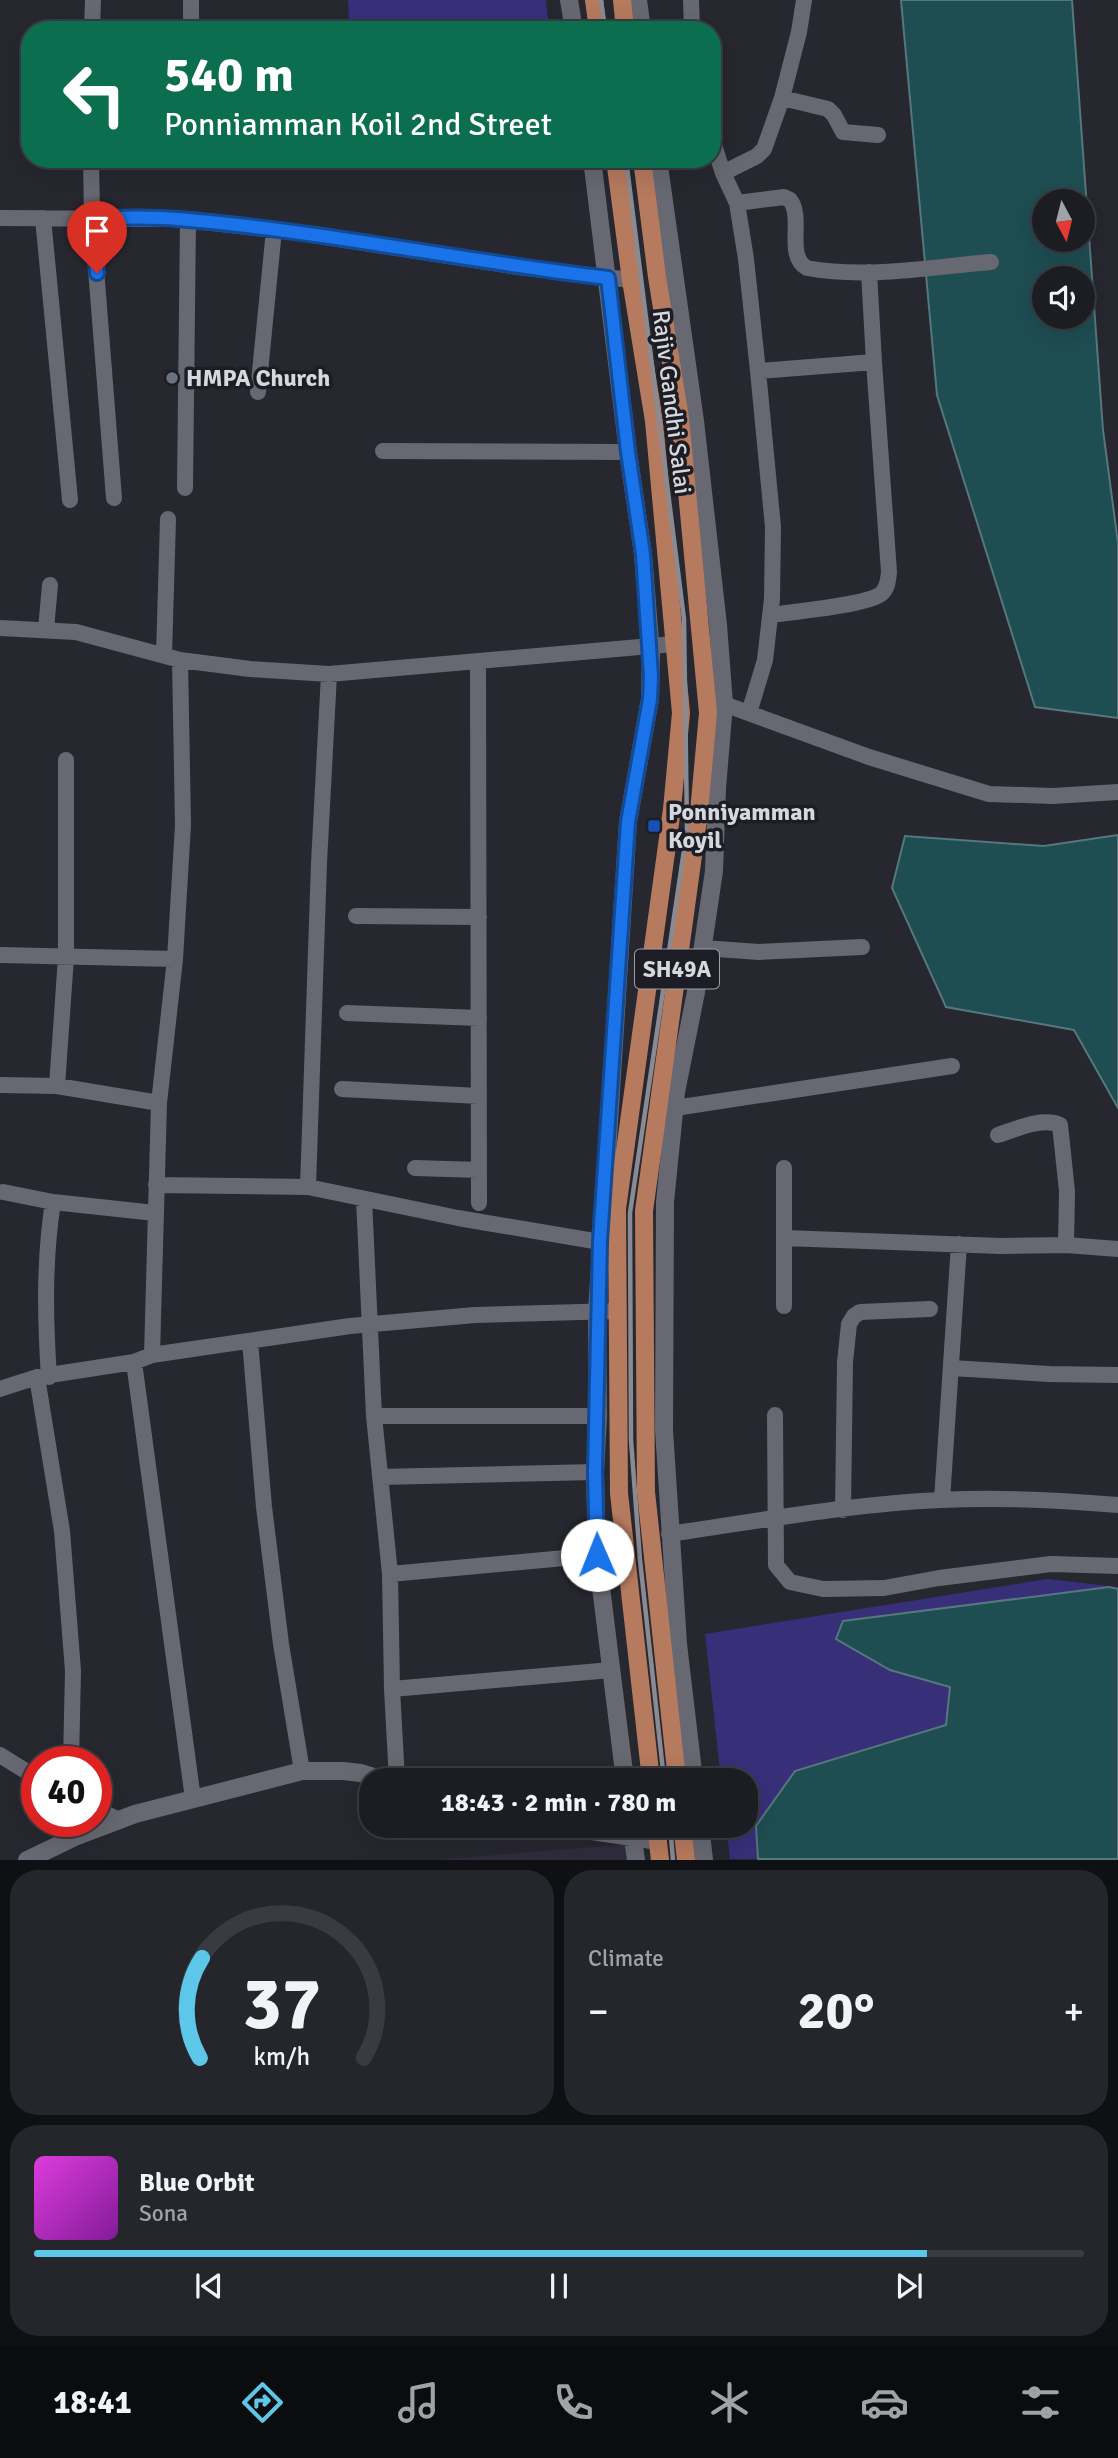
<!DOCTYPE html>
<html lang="en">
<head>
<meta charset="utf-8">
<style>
  :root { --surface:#1c1d23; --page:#25262b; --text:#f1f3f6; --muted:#a0a2a6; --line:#3a3b41; --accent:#5cc7e8 }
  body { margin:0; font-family:Signika,sans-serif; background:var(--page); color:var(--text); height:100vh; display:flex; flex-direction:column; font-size:26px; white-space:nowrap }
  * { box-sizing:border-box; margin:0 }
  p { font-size:23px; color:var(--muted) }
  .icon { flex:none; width:38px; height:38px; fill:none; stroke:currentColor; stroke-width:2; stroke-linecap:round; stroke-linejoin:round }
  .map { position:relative; height:1860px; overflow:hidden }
  .details { display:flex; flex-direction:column; gap:10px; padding:10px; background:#0f1013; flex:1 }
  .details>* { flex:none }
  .guide { position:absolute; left:21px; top:21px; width:700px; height:147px; border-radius:28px; box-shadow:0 7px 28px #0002,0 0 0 2px var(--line); background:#0b6e4f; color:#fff; overflow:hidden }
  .needle { width:46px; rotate:173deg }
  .controls { position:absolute; left:1032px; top:189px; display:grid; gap:14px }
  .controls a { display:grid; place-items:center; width:63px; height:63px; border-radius:50%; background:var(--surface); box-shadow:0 7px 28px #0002,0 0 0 2px var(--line); font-size:35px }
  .speed { position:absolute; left:21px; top:1746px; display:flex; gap:14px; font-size:35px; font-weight:700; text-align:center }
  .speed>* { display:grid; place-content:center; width:91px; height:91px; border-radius:50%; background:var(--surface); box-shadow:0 7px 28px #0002,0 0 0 2px var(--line); line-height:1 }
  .speed .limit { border:10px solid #d22; background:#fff; color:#111 }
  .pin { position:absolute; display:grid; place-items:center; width:60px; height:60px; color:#fff; margin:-72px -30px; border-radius:50% 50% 50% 0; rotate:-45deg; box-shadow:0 0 7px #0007 }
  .pin .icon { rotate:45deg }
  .me { position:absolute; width:77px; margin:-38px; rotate:359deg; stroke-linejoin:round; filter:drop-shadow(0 0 5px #0008) }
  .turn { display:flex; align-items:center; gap:24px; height:147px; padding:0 28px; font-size:32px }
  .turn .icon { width:91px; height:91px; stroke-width:2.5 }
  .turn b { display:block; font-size:49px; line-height:60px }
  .big { font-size:52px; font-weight:700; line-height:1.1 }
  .details .widget { flex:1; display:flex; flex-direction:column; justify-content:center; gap:10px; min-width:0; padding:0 24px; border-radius:28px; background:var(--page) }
  .details .dial { align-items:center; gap:0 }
  .dial svg { height:182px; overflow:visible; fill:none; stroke:var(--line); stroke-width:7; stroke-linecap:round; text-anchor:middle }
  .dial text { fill:var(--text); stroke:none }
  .song { display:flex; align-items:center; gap:21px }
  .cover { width:84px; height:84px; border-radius:10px; background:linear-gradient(135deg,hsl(300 70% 55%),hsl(290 70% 35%)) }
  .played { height:7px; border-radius:4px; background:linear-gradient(90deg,var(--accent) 85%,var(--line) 85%) }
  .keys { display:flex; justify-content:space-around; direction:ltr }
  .heat { display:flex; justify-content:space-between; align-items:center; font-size:38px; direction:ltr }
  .details .tiles { flex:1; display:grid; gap:10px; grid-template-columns:1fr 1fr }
  .widget:last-child { grid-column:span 2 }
  .trip { position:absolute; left:359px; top:1768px; width:399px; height:70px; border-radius:28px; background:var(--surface); box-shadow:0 7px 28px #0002,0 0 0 2px var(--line); font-weight:700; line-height:70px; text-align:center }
  .tab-bar { display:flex; height:112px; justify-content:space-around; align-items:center; background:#0b0c0e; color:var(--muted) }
  .tab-bar .icon { width:49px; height:49px }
  .tab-bar .current { color:var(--accent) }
  .tab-bar b { font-size:32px; color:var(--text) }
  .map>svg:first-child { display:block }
  .commercial { fill:#302c3c }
  .green { fill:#382f79 }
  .water { fill:#1e4d52; stroke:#56777c; stroke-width:2; fill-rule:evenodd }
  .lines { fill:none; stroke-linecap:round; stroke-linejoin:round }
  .minor { stroke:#686872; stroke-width:16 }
  .tertiary { stroke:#686872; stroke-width:18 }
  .primary { stroke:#b67a5e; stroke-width:18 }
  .rail { stroke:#8a8b92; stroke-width:4.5 }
  .route-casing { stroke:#114b97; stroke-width:18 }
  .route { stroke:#1a73e8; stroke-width:12 }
  .worship-dot { fill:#6b7280; stroke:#1d1d25; stroke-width:2.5 }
  .transit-dot { fill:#1a4fb4; stroke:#1d1d25; stroke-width:2.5 }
  .labels { text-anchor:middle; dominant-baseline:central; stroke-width:7; stroke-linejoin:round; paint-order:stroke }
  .shield { fill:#1d1d25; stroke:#9fa0a6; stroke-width:2 }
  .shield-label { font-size:23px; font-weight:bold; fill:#d7d8dd }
  .poi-label { font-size:24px; font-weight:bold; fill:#d7d8dd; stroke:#1d1d25; text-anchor:start }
  .street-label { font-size:24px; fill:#d7d8dd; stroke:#1d1d25 }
</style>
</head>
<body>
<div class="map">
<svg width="1118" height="1860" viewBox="0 0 1118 1860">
  <rect width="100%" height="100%" fill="#26272f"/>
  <path class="commercial" d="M 628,1844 L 630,1860 L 434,1860 Z"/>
  <path class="green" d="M 348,0 L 546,0 L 549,30 L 349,30 Z
    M 1047,1579 L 1118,1587 L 1118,1859 L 730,1859 L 726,1825 L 746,1825 L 746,1780 L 721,1780 L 705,1634 Z"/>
  <path class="water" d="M 901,0 L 1072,0 L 1103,430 L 1118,543 L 1118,718 L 1035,707 L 937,395 ZM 1045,201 L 1083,201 L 1083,240 L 1045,240 ZM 1045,278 L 1083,278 L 1083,317 L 1045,317 Z
    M 1118,835 L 1118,1108 L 1074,1030 L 946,1007 L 892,888 L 905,836 L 1044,846 Z
    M 1109,1587 L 1118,1589 L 1118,1859 L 758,1859 L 756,1826 L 795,1771 L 946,1725 L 950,1687 L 890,1670 L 836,1639 L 843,1621 Z"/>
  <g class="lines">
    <path class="minor" d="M 691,0 L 692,30
      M 92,30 L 93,0
      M 191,30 L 191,0
      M 782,98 L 828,109 L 834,115 L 843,132 L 878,135
      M 712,139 L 723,173 L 737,203 L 746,259 L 758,371 L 874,362 L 869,272
      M 91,159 L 92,218 L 114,498
      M 723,173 L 757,156 L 764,149 L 782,98 L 799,32 L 804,0
      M 737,203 L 784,197 L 790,200 C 804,218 785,256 807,268 C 867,279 931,267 991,262
      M 0,218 L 177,219 L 300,233 L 518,267 L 631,280
      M 43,218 L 70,500
      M 258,392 L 274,230
      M 383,451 L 628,452
      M 185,488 L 188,220
      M 770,615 C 791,612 870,605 882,593 C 888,587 888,580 889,572 L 874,362
      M 0,628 L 76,632 L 180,660 L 250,669 L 329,674 L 674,644
      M 46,629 L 50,585
      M 164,655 L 168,519
      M 478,661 L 479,1203
      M 713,700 L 869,757 L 989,794 L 1053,796 L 1118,792
      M 749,713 L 765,660 L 772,599 L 773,527 L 758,371
      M 356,916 L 479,917
      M 703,948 L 759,952 L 862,947
      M 0,955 L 175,959
      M 347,1013 L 479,1018
      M 0,1085 L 57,1086 L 159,1103
      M 57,1086 L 66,957 L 66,760
      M 342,1089 L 479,1096
      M 675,1108 L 952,1066
      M 998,1135 C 1016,1129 1042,1117 1060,1125 L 1067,1191 L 1066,1245
      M 415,1168 L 479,1170
      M 156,1185 L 308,1187 L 458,1218 L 600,1242
      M 308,1187 L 319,863 L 329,674
      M 3,1192 L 53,1202 L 155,1213
      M 364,1199 L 374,1416 L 390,1574 L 392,1689 L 397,1780
      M 785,1238 L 1000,1246 L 1066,1245 L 1118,1249
      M 784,1306 L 784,1168
      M 250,1341 L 264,1507 L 281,1644 L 302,1771
      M 152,1355 L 159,1103 L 175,959 L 183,825 L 180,660
      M 134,1362 L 193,1799
      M 951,1368 L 1049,1374 L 1118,1375
      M 37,1377 L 62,1531 L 73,1671 L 71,1762
      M 49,1377 C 45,1317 44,1260 53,1202
      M 0,1389 L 37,1377 L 134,1362 L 152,1355 L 350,1326 L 475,1315 L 618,1311
      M 775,1415 L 776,1565 L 790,1582 L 823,1589 L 884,1588 L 939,1578 L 1051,1564 L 1118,1566
      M 374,1416 L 598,1416
      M 380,1477 L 595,1472
      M 942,1500 L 959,1244
      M 843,1510 L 845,1362 L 849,1324 L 854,1316 L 860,1312 L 930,1309
      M 669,1534 C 759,1521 850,1504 941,1500 C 1000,1497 1059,1500 1118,1505
      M 390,1574 L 597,1555
      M 392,1689 L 611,1670
      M 0,1755 L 37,1778
      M 96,1809 L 119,1820"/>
    <path class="tertiary" d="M 569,0 L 574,30
      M 638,0 L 642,30
      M 592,159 L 628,452 L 643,554 L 651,654 L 650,699 L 628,822 L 597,1312 L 598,1416 L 595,1472 L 597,1555 L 625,1780
      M 658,159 L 695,421 L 718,625 L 724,704 L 717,788 L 714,871 L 696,992 L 676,1092 L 665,1202 L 664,1430 L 678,1644 L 694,1780
      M 553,1825 L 658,1841
      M 631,1825 L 636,1860
      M 700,1825 L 704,1860
      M 27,1860 L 77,1836 L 135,1814 L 302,1771 L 343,1771 L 361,1773 L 384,1780"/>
    <path class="primary" d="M 594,0 L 598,30
      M 622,0 L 625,30
      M 615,159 L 631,280 L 654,421 L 681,713 L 672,809 L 617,1209 L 619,1493 L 651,1780
      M 642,159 L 657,277 L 680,418 L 708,713 L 699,812 L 644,1211 L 646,1492 L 677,1780
      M 656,1825 L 660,1860
      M 682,1825 L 686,1860"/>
    <path class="rail" d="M 601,0 L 605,30
      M 626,159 L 684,619 L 687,830 L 630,1213 L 631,1440 L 640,1560 L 664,1780
      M 670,1825 L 673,1860"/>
  </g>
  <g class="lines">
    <defs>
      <path id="route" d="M 97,273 L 92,218 C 121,218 150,216 178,219 C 322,231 464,261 608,278 L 628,452 L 643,554 L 651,676 L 650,699 L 628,822 L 600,1241 L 595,1472 L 597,1555"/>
    </defs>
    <use href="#route" class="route-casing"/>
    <use href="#route" class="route"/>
  </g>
  <circle class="worship-dot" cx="172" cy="378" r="7"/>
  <rect class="transit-dot" x="647" y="819" width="14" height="14" rx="3.5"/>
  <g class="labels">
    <rect class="shield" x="635" y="949.5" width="84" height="39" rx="5"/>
    <g class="shield-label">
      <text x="677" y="969">SH49A</text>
    </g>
    <g class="poi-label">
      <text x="186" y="378">HMPA Church</text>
      <text x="668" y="812">Ponniyamman<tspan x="668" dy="28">Koyil</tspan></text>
    </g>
    <g class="street-label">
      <text transform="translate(672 402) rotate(83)">Rajiv Gandhi Salai</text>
    </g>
  </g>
</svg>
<div class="controls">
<a><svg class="needle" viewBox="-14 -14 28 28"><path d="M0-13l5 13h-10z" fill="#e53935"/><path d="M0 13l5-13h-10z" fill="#a0a2a6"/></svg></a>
<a><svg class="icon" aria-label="sound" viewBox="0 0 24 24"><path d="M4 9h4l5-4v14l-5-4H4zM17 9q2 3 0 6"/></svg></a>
</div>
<div class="speed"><div class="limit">40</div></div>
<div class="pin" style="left:97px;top:273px;background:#d93025"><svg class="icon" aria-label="arrive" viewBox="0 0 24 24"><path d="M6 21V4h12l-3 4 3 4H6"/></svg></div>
<svg class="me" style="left:597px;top:1555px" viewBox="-20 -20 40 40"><circle r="19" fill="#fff"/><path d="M0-13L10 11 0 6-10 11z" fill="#1a73e8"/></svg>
<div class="trip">18:43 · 2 min · 780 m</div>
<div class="guide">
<div class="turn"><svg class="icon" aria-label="left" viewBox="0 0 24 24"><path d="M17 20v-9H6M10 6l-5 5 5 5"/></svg><div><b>540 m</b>Ponniamman Koil 2nd Street</div></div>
</div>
</div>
<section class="details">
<div class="tiles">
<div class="widget dial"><svg viewBox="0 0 100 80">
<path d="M14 69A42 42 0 1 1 86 69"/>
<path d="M14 69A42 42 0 0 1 15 25" stroke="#5cc7e8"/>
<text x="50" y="56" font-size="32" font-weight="700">37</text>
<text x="50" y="72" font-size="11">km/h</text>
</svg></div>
<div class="widget"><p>Climate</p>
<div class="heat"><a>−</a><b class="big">20°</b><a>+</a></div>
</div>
<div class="widget">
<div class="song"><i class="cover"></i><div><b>Blue Orbit</b><p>Sona</p></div></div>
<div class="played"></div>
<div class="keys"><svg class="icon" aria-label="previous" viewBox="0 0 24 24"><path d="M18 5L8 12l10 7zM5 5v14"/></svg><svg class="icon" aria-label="pause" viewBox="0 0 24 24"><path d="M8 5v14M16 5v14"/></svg><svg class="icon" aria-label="next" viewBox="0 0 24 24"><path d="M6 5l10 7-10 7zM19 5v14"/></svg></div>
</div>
</div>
</section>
<nav class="tab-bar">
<b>18:41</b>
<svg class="icon current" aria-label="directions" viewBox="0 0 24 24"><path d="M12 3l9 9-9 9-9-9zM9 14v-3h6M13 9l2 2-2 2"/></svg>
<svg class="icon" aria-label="music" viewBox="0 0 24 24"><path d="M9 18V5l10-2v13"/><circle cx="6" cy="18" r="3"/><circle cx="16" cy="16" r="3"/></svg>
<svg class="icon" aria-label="phone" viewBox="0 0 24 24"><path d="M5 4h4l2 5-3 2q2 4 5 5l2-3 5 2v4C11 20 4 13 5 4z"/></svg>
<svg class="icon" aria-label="climate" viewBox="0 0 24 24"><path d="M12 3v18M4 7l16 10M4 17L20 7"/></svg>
<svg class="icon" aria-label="car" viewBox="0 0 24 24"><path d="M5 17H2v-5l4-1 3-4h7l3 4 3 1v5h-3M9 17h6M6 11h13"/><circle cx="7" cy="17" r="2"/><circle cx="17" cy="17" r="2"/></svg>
<svg class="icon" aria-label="filters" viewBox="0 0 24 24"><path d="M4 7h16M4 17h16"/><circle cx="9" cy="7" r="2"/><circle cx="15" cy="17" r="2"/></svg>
</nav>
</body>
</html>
